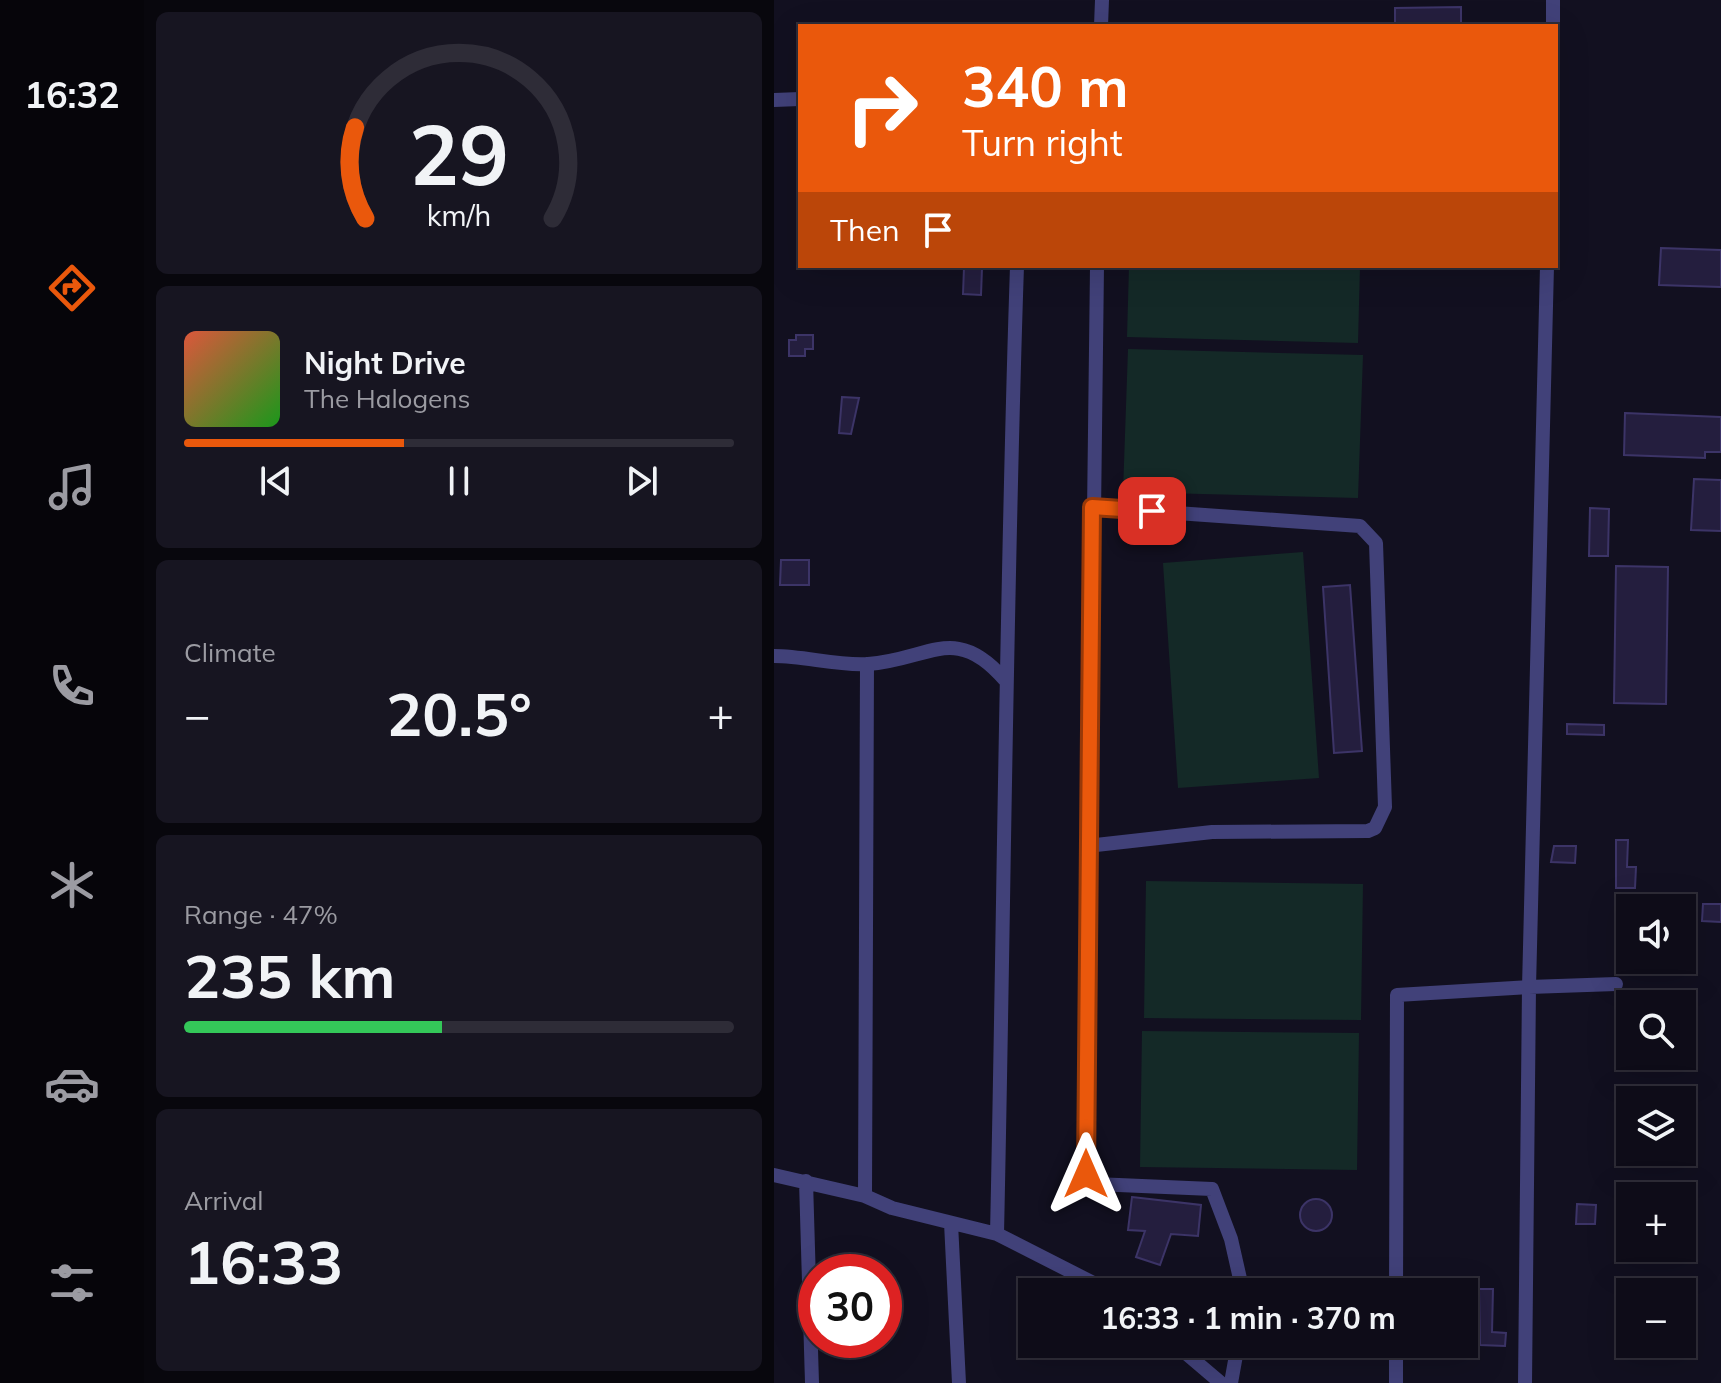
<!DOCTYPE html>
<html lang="en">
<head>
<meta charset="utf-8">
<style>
  :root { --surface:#0e0c18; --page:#171521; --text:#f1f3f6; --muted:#9b9ba2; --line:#2e2c37; --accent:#ea580c }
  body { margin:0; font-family:Mulish,sans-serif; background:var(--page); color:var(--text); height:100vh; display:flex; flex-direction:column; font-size:30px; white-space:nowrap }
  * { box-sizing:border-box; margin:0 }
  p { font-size:26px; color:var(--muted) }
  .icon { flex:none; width:44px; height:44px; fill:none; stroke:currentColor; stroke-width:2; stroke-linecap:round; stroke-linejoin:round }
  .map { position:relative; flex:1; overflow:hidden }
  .side { display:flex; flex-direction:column; gap:12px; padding:12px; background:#08070d; width:630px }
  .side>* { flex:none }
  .banner { position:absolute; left:24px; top:24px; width:760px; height:244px; border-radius:0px; box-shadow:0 8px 32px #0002,0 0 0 2px var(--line); background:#ea580c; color:#fff; overflow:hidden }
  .buttons { position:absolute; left:842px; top:894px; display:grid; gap:16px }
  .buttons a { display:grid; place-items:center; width:80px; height:80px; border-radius:0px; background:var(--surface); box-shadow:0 8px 32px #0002,0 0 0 2px var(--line); font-size:40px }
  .speed { position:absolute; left:24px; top:1254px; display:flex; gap:16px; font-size:40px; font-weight:700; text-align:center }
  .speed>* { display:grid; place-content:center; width:104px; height:104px; border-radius:50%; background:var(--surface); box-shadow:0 8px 32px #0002,0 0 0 2px var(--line); line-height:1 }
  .speed .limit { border:12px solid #d22; background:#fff; color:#111 }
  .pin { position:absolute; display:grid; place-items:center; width:68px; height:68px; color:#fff; margin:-34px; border-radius:16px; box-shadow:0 4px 12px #0006 }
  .me { position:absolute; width:88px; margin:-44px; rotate:0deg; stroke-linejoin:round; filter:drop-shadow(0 0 6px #0008) }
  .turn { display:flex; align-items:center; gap:28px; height:168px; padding:0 32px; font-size:36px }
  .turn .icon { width:104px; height:104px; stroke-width:2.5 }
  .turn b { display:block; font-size:56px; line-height:68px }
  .then { display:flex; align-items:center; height:76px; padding:0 32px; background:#0003; gap:16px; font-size:30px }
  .big { font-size:60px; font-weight:700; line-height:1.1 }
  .side .card { flex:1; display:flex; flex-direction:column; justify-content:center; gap:12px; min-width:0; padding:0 28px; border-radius:12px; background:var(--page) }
  .side .dial { align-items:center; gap:0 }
  .dial svg { height:208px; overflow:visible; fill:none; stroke:var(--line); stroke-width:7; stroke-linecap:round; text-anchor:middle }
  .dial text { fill:var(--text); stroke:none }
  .song { display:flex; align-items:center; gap:24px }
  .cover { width:96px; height:96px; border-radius:12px; background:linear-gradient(135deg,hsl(10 70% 55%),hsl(120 70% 35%)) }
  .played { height:8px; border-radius:4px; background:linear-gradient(90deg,var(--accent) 40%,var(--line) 40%) }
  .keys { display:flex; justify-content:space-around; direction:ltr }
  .heat { display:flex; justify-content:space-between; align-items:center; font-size:44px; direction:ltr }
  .charge { height:12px; border-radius:6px; background:linear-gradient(90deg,#34c759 47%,var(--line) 0) }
  .trip { position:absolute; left:244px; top:1278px; width:460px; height:80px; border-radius:0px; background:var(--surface); box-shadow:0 8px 32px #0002,0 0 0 2px var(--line); font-weight:700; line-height:80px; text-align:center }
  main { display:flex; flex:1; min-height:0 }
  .tabs { display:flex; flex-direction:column; width:144px; justify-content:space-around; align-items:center; background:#06050a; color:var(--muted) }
  .tabs .icon { width:56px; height:56px }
  .tabs .current { color:var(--accent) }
  .tabs b { font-size:36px; color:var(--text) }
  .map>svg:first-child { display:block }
  .green { fill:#142927 }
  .building { fill:#241e3e; stroke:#3c3467; stroke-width:2 }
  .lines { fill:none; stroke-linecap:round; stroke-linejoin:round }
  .minor { stroke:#414179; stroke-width:14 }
  .route-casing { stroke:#983908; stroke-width:20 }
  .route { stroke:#ea580c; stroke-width:14 }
</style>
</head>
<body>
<main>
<nav class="tabs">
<b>16:32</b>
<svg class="icon current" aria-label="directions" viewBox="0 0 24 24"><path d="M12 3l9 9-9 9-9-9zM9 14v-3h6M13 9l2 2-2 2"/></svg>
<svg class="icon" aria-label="music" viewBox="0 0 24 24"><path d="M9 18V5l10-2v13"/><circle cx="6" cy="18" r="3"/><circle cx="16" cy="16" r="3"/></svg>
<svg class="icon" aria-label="phone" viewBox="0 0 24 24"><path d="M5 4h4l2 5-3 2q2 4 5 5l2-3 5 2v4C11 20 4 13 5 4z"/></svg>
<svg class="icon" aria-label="climate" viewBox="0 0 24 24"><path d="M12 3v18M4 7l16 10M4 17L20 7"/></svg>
<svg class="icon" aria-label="car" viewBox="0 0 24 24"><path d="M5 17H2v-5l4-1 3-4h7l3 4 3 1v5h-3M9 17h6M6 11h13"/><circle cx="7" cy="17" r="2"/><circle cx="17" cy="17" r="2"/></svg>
<svg class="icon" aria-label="filters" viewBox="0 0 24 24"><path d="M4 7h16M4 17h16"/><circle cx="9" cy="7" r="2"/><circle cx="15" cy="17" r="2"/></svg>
</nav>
<section class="side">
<div class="card dial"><svg viewBox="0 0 100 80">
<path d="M14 69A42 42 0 1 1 86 69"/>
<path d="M14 69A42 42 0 0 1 10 34" stroke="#ea580c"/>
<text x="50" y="56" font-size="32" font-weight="700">29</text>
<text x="50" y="72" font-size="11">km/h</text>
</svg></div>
<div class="card">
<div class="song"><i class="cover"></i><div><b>Night Drive</b><p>The Halogens</p></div></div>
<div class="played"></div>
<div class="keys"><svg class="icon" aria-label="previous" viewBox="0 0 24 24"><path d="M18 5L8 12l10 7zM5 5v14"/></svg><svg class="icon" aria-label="pause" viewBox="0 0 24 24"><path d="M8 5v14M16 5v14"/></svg><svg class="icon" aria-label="next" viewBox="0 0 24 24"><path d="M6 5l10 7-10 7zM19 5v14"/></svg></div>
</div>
<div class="card"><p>Climate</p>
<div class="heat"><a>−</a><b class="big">20.5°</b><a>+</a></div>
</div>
<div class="card"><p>Range · 47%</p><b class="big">235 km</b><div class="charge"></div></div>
<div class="card"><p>Arrival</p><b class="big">16:33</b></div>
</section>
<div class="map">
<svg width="947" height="1383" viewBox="0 0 947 1383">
  <rect width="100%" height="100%" fill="#121020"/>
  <path class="green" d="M 355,266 L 586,266 L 584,343 L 353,337 Z
    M 354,349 L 589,355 L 584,498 L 349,492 Z
    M 529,552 L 545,778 L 404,788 L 389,563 Z
    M 372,881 L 589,884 L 587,1020 L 370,1018 Z
    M 368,1031 L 585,1033 L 583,1170 L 366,1167 Z"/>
  <path class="building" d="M 687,7 L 687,26 L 621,26 L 621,8 Z
    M 887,248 L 947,250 L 947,287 L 885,285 Z
    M 190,268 L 208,268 L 207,295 L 189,294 Z
    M 22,335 L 39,335 L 39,349 L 31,349 L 31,356 L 15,356 L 15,340 L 22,340 Z
    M 68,397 L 85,398 L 77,434 L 65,433 Z
    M 851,413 L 947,417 L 947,452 L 931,452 L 931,458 L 850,455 Z
    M 920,479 L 947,480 L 947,531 L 917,530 Z
    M 816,508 L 835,509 L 834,556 L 815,556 Z
    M 7,560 L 35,560 L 35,585 L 6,585 Z
    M 842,566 L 894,567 L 892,704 L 840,703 Z
    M 576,585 L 588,751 L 560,753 L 549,587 Z
    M 793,724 L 830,725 L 830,735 L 793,734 Z
    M 842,840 L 854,840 L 853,867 L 862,867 L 861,888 L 842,888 Z
    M 780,846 L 802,846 L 801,863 L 777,862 Z
    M 929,904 L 947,904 L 947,922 L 928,921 Z
    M 358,1197 L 427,1205 L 424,1236 L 397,1234 L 386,1265 L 362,1257 L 371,1231 L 354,1230 Z
    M526 1215a16 16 0 1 1 32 0a16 16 0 1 1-32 0Z
    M 803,1204 L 822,1205 L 821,1224 L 802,1224 Z
    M 705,1289 L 719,1289 L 718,1332 L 732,1333 L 731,1346 L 706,1345 Z"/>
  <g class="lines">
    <path class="minor" d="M 327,26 L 328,0
      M 779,26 L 779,0
      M 0,100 L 26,99
      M 323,266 L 312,1174 L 321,1184 L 438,1189 L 457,1239 L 469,1292
      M 0,656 C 31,656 63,666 94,664 C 155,660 181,622 231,680
      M 313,846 L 438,832 L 594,831 L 601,828 L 611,807 L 602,543 L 586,526 L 318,507
      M 0,1175 L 91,1196 L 118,1208 L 223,1234 L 337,1292
      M 32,1181 L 38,1383
      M 91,1196 L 93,664
      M 177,1223 L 185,1383
      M 223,1234 C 230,911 232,589 243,266
      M 622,1292 L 623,995 L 755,987 L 773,266
      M 401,1344 L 447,1383
      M 457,1383 L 464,1344
      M 622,1383 L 622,1344
      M 751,1383 L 755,987 L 842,984"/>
  </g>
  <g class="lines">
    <defs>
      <path id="route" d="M 312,1174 L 318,507 L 378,511"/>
    </defs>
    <use href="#route" class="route-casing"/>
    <use href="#route" class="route"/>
  </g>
</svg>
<div class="buttons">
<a><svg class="icon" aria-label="sound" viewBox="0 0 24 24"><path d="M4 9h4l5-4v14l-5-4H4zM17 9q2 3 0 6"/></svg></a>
<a><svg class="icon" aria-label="search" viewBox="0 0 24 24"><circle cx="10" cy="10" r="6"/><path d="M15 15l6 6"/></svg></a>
<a><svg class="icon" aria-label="layers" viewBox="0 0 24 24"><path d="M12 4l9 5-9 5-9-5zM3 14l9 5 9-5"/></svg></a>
<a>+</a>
<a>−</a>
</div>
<div class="speed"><div class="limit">30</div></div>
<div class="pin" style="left:378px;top:511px;background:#d93025"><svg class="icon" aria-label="arrive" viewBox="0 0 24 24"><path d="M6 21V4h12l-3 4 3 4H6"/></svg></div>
<svg class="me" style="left:312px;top:1174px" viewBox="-20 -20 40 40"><path d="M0-17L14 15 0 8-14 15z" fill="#ea580c" stroke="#fff" stroke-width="4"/></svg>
<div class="trip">16:33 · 1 min · 370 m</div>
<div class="banner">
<div class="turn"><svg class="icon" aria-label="right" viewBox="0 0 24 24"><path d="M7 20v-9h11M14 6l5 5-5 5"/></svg><div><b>340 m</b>Turn right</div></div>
<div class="then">Then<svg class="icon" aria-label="arrive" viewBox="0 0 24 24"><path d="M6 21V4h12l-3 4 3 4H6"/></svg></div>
</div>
</div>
</main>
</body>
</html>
